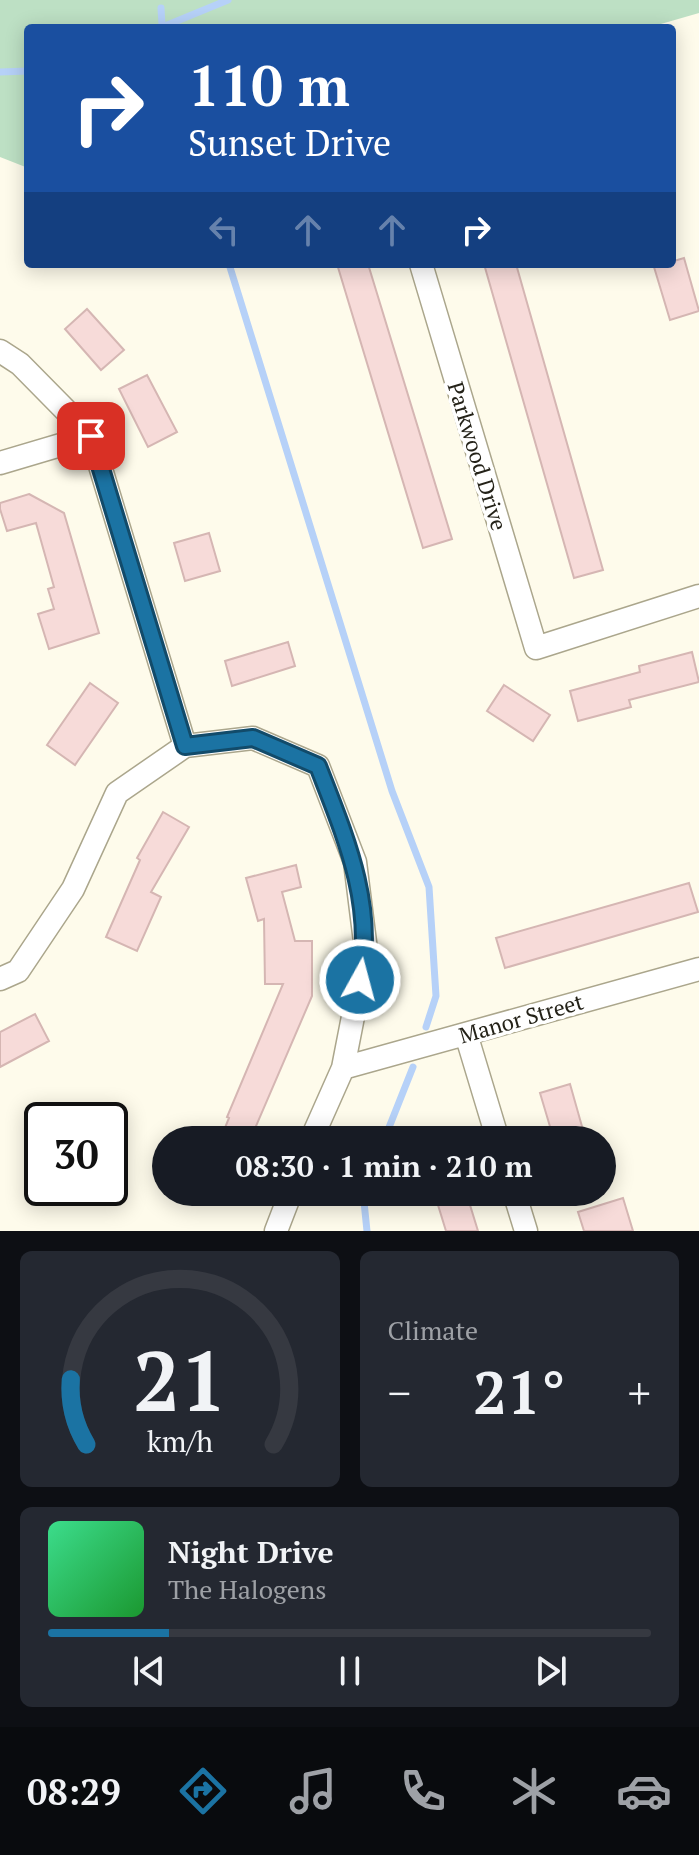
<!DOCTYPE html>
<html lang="en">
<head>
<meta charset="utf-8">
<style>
  :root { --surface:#171b24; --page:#242831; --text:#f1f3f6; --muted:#9ea1a6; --line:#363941; --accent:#1b73a3 }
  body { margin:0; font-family:"PT Serif",serif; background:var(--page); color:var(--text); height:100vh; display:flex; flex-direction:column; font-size:30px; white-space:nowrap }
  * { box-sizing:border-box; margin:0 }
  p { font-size:26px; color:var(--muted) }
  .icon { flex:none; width:44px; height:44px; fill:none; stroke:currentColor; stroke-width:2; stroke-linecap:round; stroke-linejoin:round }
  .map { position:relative; height:1231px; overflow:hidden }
  .side { display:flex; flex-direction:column; gap:20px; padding:20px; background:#0d0f14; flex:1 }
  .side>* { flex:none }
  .top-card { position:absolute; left:24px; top:24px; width:652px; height:244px; border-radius:8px; box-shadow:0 4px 20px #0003; background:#1a4fa0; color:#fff; overflow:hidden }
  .speed { position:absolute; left:24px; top:1102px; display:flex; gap:16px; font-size:40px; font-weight:700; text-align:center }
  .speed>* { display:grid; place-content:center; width:104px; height:104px; border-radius:50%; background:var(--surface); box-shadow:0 4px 20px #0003; line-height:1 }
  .speed .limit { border:4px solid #111; border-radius:12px; background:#fff; color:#111 }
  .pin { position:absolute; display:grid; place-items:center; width:68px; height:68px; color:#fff; margin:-34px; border-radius:16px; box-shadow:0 4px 12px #0006 }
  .me { position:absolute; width:88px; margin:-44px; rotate:7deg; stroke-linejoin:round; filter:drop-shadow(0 0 6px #0008) }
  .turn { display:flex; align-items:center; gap:28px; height:168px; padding:0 32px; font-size:36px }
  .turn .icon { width:104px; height:104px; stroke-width:2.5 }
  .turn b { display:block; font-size:56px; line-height:68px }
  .lanes { display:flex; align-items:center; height:76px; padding:0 32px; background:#0003; justify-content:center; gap:40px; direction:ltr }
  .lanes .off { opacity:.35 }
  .big { font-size:60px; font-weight:800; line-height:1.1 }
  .side .card { flex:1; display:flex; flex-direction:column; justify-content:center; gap:12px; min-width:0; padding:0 28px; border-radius:12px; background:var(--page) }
  .side .dial { align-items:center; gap:0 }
  .dial svg { height:208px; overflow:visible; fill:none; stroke:var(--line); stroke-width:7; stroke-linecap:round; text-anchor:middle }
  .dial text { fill:var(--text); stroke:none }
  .song { display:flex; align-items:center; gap:24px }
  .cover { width:96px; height:96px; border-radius:12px; background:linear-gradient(135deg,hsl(150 70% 55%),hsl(130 70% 35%)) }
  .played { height:8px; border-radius:4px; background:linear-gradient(90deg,var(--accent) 20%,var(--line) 20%) }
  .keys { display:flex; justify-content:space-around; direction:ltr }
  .heat { display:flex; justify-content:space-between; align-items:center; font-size:44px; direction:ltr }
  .side .tiles { flex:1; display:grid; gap:20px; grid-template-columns:1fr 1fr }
  .card:last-child { grid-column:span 2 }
  .trip { position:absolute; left:152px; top:1126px; width:464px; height:80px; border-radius:40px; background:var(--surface); box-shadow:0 4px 20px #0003; font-weight:800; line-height:80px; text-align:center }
  .menu { display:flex; height:128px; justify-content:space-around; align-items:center; background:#090b0e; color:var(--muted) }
  .menu .icon { width:56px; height:56px }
  .menu .selected { color:var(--accent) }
  .menu b { font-size:36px; color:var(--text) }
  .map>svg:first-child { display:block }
  .green { fill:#bde0c4 }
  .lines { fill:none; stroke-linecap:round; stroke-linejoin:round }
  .stream { stroke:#b6d1f8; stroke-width:7 }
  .building { fill:#f7dbd9; stroke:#d5b6b3; stroke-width:2 }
  .minor-casing { stroke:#aba68c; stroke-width:25 }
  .minor { stroke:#fff; stroke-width:22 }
  .route-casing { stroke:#124b6a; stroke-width:20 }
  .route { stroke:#1b73a3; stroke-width:14 }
  .labels { text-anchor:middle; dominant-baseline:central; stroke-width:7; stroke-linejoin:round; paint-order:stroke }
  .street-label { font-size:22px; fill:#242218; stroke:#fff }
</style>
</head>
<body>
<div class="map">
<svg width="699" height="1231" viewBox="0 0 699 1231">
  <rect width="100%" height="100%" fill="#fefbeb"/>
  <path class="green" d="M 0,0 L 699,0 L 699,13 L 647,28 L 28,28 L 28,168 L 0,157 Z"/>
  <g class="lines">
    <path class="stream" d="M 161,8 L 162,25
      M 160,28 L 228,0
      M 0,72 L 28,71
      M 229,264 L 392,791 L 429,887 L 436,996 L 426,1027
      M 384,1140 L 413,1067
      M 363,1192 L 367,1231"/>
  </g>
  <path class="building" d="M 684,258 L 699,311 L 670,320 L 654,267 Z
    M 337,264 L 368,264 L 452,539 L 423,548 Z
    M 484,264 L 516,264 L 603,570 L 574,578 Z
    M 87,309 L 124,350 L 101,370 L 65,329 Z
    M 147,375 L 177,432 L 148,447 L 119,389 Z
    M 29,494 L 64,513 L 99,633 L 49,649 L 38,614 L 54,609 L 48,589 L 54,587 L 36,523 L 7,531 L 0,509 L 0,503 Z
    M 209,533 L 220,571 L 185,581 L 174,543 Z
    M 288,642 L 295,666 L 232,686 L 225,661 Z
    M 692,652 L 699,682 L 629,700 L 631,707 L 578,721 L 570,691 L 640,672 L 639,666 Z
    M 90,683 L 118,703 L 75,765 L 47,745 Z
    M 504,685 L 550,715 L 533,741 L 487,711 Z
    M 163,812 L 189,827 L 151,892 L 161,897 L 137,951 L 106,937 L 140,860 L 137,858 Z
    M 296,865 L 301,887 L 282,892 L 295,941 L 312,941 L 312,996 L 250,1140 L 220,1140 L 229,1118 L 227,1117 L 283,984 L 265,984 L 264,919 L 258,921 L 246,878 Z
    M 689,883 L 698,912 L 505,968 L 496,938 Z
    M 35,1014 L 49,1041 L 0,1067 L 0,1032 Z
    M 570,1084 L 585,1137 L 554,1140 L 540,1093 Z
    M 434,1192 L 466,1192 L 478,1231 L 446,1231 Z
    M 623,1198 L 633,1231 L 584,1231 L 578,1212 Z"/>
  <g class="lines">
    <defs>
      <path id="minor" d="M 421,264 L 536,648 L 699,596
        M 0,351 L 20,364 L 91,436 L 185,746
        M 0,463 L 91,436
        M 0,979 L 18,971 L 73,889 L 117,793 L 185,746 L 253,738 L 318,766 L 355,862 L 366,950 L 343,1068 L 311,1140
        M 466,1034 L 498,1140
        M 343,1068 L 699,969
        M 514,1192 L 526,1231
        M 276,1231 L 291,1192"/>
    </defs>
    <use href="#minor" class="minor-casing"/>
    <use href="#minor" class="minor"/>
  </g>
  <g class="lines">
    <defs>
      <path id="route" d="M 91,436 L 185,746 L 253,738 L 318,766 C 345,836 375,904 360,980"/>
    </defs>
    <use href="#route" class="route-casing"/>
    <use href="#route" class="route"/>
  </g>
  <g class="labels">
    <g class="street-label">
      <text transform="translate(478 456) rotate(73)">Parkwood Drive</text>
      <text transform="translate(521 1018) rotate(-16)">Manor Street</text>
    </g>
  </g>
</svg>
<div class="speed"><div class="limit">30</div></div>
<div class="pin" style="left:91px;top:436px;background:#d93025"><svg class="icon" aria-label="arrive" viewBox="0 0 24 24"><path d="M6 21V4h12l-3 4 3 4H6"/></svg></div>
<svg class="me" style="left:360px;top:980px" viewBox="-20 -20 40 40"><circle r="17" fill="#1b73a3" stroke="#fff" stroke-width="3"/><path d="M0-11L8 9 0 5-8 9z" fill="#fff"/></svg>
<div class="trip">08:30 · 1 min · 210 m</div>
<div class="top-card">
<div class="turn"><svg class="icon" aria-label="right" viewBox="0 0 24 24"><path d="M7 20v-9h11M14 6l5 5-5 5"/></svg><div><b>110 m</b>Sunset Drive</div></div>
<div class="lanes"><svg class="icon off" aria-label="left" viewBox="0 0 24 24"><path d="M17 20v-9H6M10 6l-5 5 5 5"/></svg><svg class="icon off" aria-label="ahead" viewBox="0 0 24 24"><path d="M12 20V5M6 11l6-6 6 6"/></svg><svg class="icon off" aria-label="ahead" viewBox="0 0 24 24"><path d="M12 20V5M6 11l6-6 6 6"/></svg><svg class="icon" aria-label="right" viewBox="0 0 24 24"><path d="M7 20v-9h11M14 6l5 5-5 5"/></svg></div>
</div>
</div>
<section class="side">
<div class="tiles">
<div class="card dial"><svg viewBox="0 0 100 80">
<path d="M14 69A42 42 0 1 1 86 69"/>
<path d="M14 69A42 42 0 0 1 8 44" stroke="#1b73a3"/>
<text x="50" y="56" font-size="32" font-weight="700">21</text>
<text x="50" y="72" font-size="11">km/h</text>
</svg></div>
<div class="card"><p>Climate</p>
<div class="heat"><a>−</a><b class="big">21°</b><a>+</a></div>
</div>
<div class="card">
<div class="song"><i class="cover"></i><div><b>Night Drive</b><p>The Halogens</p></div></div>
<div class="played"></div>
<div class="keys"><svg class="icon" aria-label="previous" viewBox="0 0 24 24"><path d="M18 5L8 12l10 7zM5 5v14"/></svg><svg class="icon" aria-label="pause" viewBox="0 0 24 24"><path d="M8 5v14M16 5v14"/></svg><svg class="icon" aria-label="next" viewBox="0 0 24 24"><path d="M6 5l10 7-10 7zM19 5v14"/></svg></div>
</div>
</div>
</section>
<nav class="menu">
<b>08:29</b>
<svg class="icon selected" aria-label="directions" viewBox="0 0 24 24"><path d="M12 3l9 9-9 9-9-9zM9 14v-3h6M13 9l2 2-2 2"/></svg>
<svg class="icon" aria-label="music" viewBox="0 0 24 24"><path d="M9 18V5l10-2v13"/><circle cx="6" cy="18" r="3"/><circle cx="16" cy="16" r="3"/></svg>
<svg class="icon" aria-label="phone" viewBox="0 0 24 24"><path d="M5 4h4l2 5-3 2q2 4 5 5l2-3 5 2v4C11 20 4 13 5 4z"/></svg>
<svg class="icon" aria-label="climate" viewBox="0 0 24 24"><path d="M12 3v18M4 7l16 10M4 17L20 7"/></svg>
<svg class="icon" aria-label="car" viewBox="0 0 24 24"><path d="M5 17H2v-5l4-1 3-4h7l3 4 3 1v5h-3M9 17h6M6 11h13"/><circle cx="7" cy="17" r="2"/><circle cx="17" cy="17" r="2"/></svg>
</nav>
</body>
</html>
